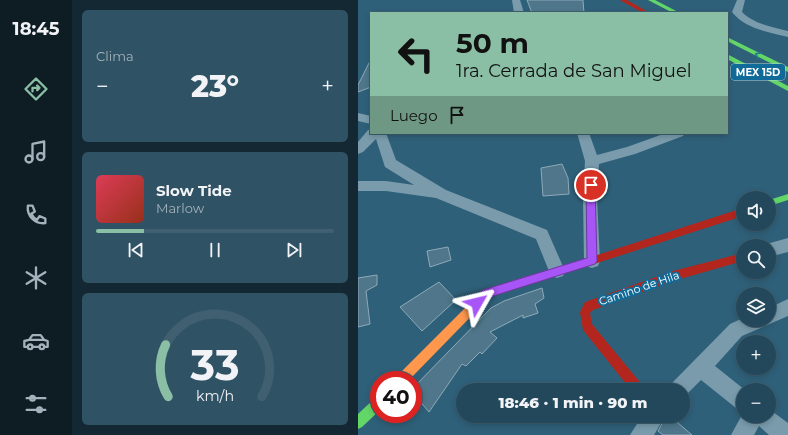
<!DOCTYPE html>
<html lang="es">
<head>
<meta charset="utf-8">
<style>
  :root { --surface:#23485b; --page:#2f5264; --text:#f1f3f6; --muted:#a3b2bb; --line:#406071; --accent:#8abfa5 }
  body { margin:0; font-family:Montserrat,sans-serif; background:var(--page); color:var(--text); height:100vh; display:flex; flex-direction:column; font-size:15px; white-space:nowrap }
  * { box-sizing:border-box; margin:0 }
  p { font-size:13px; color:var(--muted) }
  .icon { flex:none; width:22px; height:22px; fill:none; stroke:currentColor; stroke-width:2; stroke-linecap:round; stroke-linejoin:round }
  .map { position:relative; flex:1; overflow:hidden }
  .side { display:flex; flex-direction:column; gap:10px; padding:10px; background:#132832; width:286px }
  .side>* { flex:none }
  .top-card { position:absolute; left:12px; top:12px; width:358px; height:122px; border-radius:0px; box-shadow:0 2px 6px #0003,0 0 0 1px var(--line); background:#8abfa5; color:#111; overflow:hidden }
  .buttons { position:absolute; left:378px; top:191px; display:grid; gap:8px }
  .buttons a { display:grid; place-items:center; width:40px; height:40px; border-radius:50%; background:var(--surface); box-shadow:0 2px 6px #0003,0 0 0 1px var(--line); font-size:20px }
  .speed { position:absolute; left:12px; top:371px; display:flex; gap:8px; font-size:20px; font-weight:700; text-align:center }
  .speed>* { display:grid; place-content:center; width:52px; height:52px; border-radius:50%; background:var(--surface); box-shadow:0 2px 6px #0003,0 0 0 1px var(--line); line-height:1 }
  .speed .limit { border:6px solid #d22; background:#fff; color:#111 }
  .pin { position:absolute; display:grid; place-items:center; width:34px; height:34px; color:#fff; margin:-17px; border:2px solid #fff; border-radius:50%; box-shadow:0 1px 4px #0007 }
  .me { position:absolute; width:44px; margin:-22px; rotate:53deg; stroke-linejoin:round; filter:drop-shadow(0 0 3px #0008) }
  .turn { display:flex; align-items:center; gap:14px; height:84px; padding:0 20px; font-size:18px }
  .turn .icon { width:52px; height:52px; stroke-width:2.5 }
  .turn b { display:block; font-size:28px; line-height:34px }
  .then { display:flex; align-items:center; height:38px; padding:0 20px; background:#0003; gap:8px; font-size:15px }
  .big { font-size:30px; font-weight:800; line-height:1.1 }
  .side .widget { flex:1; display:flex; flex-direction:column; justify-content:center; gap:6px; min-width:0; padding:0 14px; border-radius:6px; background:var(--page) }
  .side .dial { align-items:center; gap:0 }
  .dial svg { height:104px; overflow:visible; fill:none; stroke:var(--line); stroke-width:7; stroke-linecap:round; text-anchor:middle }
  .dial text { fill:var(--text); stroke:none }
  .song { display:flex; align-items:center; gap:12px }
  .cover { width:48px; height:48px; border-radius:6px; background:linear-gradient(135deg,hsl(350 70% 55%),hsl(10 70% 35%)) }
  .played { height:4px; border-radius:2px; background:linear-gradient(90deg,var(--accent) 20%,var(--line) 20%) }
  .keys { display:flex; justify-content:space-around; direction:ltr }
  .heat { display:flex; justify-content:space-between; align-items:center; font-size:22px; direction:ltr }
  .trip { position:absolute; left:98px; top:383px; width:234px; height:40px; border-radius:20px; background:var(--surface); box-shadow:0 2px 6px #0003,0 0 0 1px var(--line); font-weight:800; line-height:40px; text-align:center }
  main { display:flex; flex:1; min-height:0 }
  .tab-bar { display:flex; flex-direction:column; width:72px; justify-content:space-around; align-items:center; background:#0e1d24; color:var(--muted) }
  .tab-bar .icon { width:28px; height:28px }
  .tab-bar .active { color:var(--accent) }
  .tab-bar b { font-size:18px; color:var(--text) }
  .map>svg:first-child { display:block }
  .building { fill:#4f768a; stroke:#8daab9 }
  .lines { fill:none; stroke-linecap:round; stroke-linejoin:round }
  .street { fill:#799bab; fill-rule:evenodd }
  .fast { fill:#63d668; fill-rule:evenodd }
  .slow { fill:#ff974d; fill-rule:evenodd }
  .jam { fill:#b3261e; fill-rule:evenodd }
  .oneway { stroke:#1c7b91 }
  .route { fill:#a855f7; stroke:#6d37a1 }
  .labels { text-anchor:middle; dominant-baseline:central; stroke-width:4; stroke-linejoin:round; paint-order:stroke }
  .shield { fill:#106b98; stroke:#b7d3e0; stroke-width:1 }
  .shield-label { font-size:10px; font-weight:bold; fill:#fff }
  .street-label { font-size:11px; fill:#fff; stroke:#106b98 }
</style>
</head>
<body>
<main>
<nav class="tab-bar">
<b>18:45</b>
<svg class="icon active" aria-label="directions" viewBox="0 0 24 24"><path d="M12 3l9 9-9 9-9-9zM9 14v-3h6M13 9l2 2-2 2"/></svg>
<svg class="icon" aria-label="music" viewBox="0 0 24 24"><path d="M9 18V5l10-2v13"/><circle cx="6" cy="18" r="3"/><circle cx="16" cy="16" r="3"/></svg>
<svg class="icon" aria-label="phone" viewBox="0 0 24 24"><path d="M5 4h4l2 5-3 2q2 4 5 5l2-3 5 2v4C11 20 4 13 5 4z"/></svg>
<svg class="icon" aria-label="climate" viewBox="0 0 24 24"><path d="M12 3v18M4 7l16 10M4 17L20 7"/></svg>
<svg class="icon" aria-label="car" viewBox="0 0 24 24"><path d="M5 17H2v-5l4-1 3-4h7l3 4 3 1v5h-3M9 17h6M6 11h13"/><circle cx="7" cy="17" r="2"/><circle cx="17" cy="17" r="2"/></svg>
<svg class="icon" aria-label="filters" viewBox="0 0 24 24"><path d="M4 7h16M4 17h16"/><circle cx="9" cy="7" r="2"/><circle cx="15" cy="17" r="2"/></svg>
</nav>
<section class="side">
<div class="widget"><p>Clima</p>
<div class="heat"><a>−</a><b class="big">23°</b><a>+</a></div>
</div>
<div class="widget">
<div class="song"><i class="cover"></i><div><b>Slow Tide</b><p>Marlow</p></div></div>
<div class="played"></div>
<div class="keys"><svg class="icon" aria-label="previous" viewBox="0 0 24 24"><path d="M18 5L8 12l10 7zM5 5v14"/></svg><svg class="icon" aria-label="pause" viewBox="0 0 24 24"><path d="M8 5v14M16 5v14"/></svg><svg class="icon" aria-label="next" viewBox="0 0 24 24"><path d="M6 5l10 7-10 7zM19 5v14"/></svg></div>
</div>
<div class="widget dial"><svg viewBox="0 0 100 80">
<path d="M14 69A42 42 0 1 1 86 69"/>
<path d="M14 69A42 42 0 0 1 12 29" stroke="#8abfa5"/>
<text x="50" y="56" font-size="32" font-weight="700">33</text>
<text x="50" y="72" font-size="11">km/h</text>
</svg></div>
</section>
<div class="map">
<svg width="430" height="435" viewBox="0 0 430 435">
  <rect width="100%" height="100%" fill="#2f6079"/>
  <path class="building" d="M 169,0 L 225,0 L 226,13 L 174,13 Z
    M 13,59 L 13,87 L 0,92 L 0,85 Z
    M 204,164 L 210,178 L 211,194 L 185,196 L 183,168 Z
    M 90,247 L 93,260 L 72,267 L 69,251 Z
    M 19,275 L 19,285 L 8,291 L 12,324 L 0,327 L 0,278 Z
    M 81,282 L 98,300 L 64,331 L 42,307 Z
    M 184,288 L 186,298 L 177,304 L 180,313 L 165,318 L 165,315 L 132,332 L 139,338 L 124,354 L 122,352 L 108,366 L 104,364 L 71,412 L 55,393 L 55,388 L 133,308 L 146,301 Z
    M 308,416 L 312,416 L 334,435 L 305,435 L 300,431 Z"/>
  <g class="lines">
    <path class="street" d="M 154,0 L 162,0 L 166,13 L 156,13 Z
      M 379,0 L 387,0 L 384,12 C 396,24 414,27 430,31 L 430,37 C 411,32 387,29 374,12 Z
      M 0,113 L 13,116 L 13,124 L 0,121 Z
      M 13,129 L 13,133 L 28,133 L 38,160 L 88,190 L 189,230 L 207,271 L 205,276 L 199,278 L 193,276 L 178,239 L 78,198 L 28,191 L 0,191 L 0,181 L 28,181 L 56,185 L 27,167 L 18,139 L 5,152 L 0,154 L 0,142 L 10,130 Z
      M 219,133 L 231,133 L 239,155 L 269,147 L 308,133 L 327,133 L 325,136 L 277,154 L 241,164 L 239,198 L 242,261 L 240,266 L 234,268 L 228,266 L 226,261 L 225,198 L 227,161 Z
      M 430,238 L 430,252 L 411,257 L 411,246 L 405,245 Z
      M 430,299 L 430,316 L 384,336 L 357,366 L 387,390 L 385,390 L 385,411 L 378,408 L 343,380 L 325,398 L 325,390 L 311,390 L 314,383 L 372,324 L 385,318 L 385,320 L 411,320 L 411,308 Z
      M 411,409 L 430,423 L 430,435 L 411,435 L 401,426 L 396,435 L 373,435 L 385,413 L 385,416 L 411,416 Z
      M 284,416 L 307,416 L 296,435 L 272,435 Z"/>
    <path class="fast" d="M 290,0 L 297,0 L 322,13 L 315,13 Z
      M 369,37 L 430,67 L 430,72 L 369,41 Z
      M 369,54 L 430,86 L 430,91 L 369,59 Z
      M 430,194 L 430,200 L 411,206 L 411,200 Z
      M 21,396 L 21,411 L 4,427 L 0,429 L 0,414 L 17,398 Z"/>
    <path class="slow" d="M 233,257 L 236,258 L 238,261 L 236,264 L 132,297 L 51,380 L 37,380 L 39,376 L 125,290 Z"/>
    <path class="jam" d="M 262,0 L 269,0 L 292,13 L 285,13 Z
      M 385,208 L 385,216 L 233,265 L 230,264 L 228,261 L 230,258 L 233,257 Z
      M 385,253 L 385,261 L 315,281 L 235,310 L 232,313 L 234,324 L 285,386 L 287,390 L 273,390 L 225,330 L 222,312 L 227,302 L 315,271 Z"/>
  </g>
  <defs><path id="oneway-chevron" d="M-2-3.5L2.5 0L-2 3.5" fill="none" stroke-width="1.6" stroke-linecap="round" stroke-linejoin="round"/></defs>
  <use class="oneway" href="#oneway-chevron" transform="translate(400 55) rotate(-153)"/>
  <path class="route" d="M 233,182 L 237,185 L 239,261 L 237,264 L 132,297 L 119,308 L 115,307 L 114,303 L 125,290 L 229,258 L 228,185 Z"/>
  <g class="labels">
    <rect class="shield" x="373" y="64" width="54" height="16" rx="3"/>
    <g class="shield-label">
      <text x="400" y="72">MEX 15D</text>
    </g>
    <g class="street-label">
      <text transform="translate(281 288) rotate(-19)">Camino de Hila</text>
    </g>
  </g>
</svg>
<div class="buttons">
<a><svg class="icon" aria-label="sound" viewBox="0 0 24 24"><path d="M4 9h4l5-4v14l-5-4H4zM17 9q2 3 0 6"/></svg></a>
<a><svg class="icon" aria-label="search" viewBox="0 0 24 24"><circle cx="10" cy="10" r="6"/><path d="M15 15l6 6"/></svg></a>
<a><svg class="icon" aria-label="layers" viewBox="0 0 24 24"><path d="M12 4l9 5-9 5-9-5zM3 14l9 5 9-5"/></svg></a>
<a>+</a>
<a>−</a>
</div>
<div class="speed"><div class="limit">40</div></div>
<div class="pin" style="left:233px;top:185px;background:#d93025"><svg class="icon" aria-label="arrive" viewBox="0 0 24 24"><path d="M6 21V4h12l-3 4 3 4H6"/></svg></div>
<svg class="me" style="left:119px;top:303px" viewBox="-20 -20 40 40"><path d="M0-17L14 15 0 8-14 15z" fill="#a855f7" stroke="#fff" stroke-width="4"/></svg>
<div class="trip">18:46 · 1 min · 90 m</div>
<div class="top-card">
<div class="turn"><svg class="icon" aria-label="left" viewBox="0 0 24 24"><path d="M17 20v-9H6M10 6l-5 5 5 5"/></svg><div><b>50 m</b>1ra. Cerrada de San Miguel</div></div>
<div class="then">Luego<svg class="icon" aria-label="arrive" viewBox="0 0 24 24"><path d="M6 21V4h12l-3 4 3 4H6"/></svg></div>
</div>
</div>
</main>
</body>
</html>
